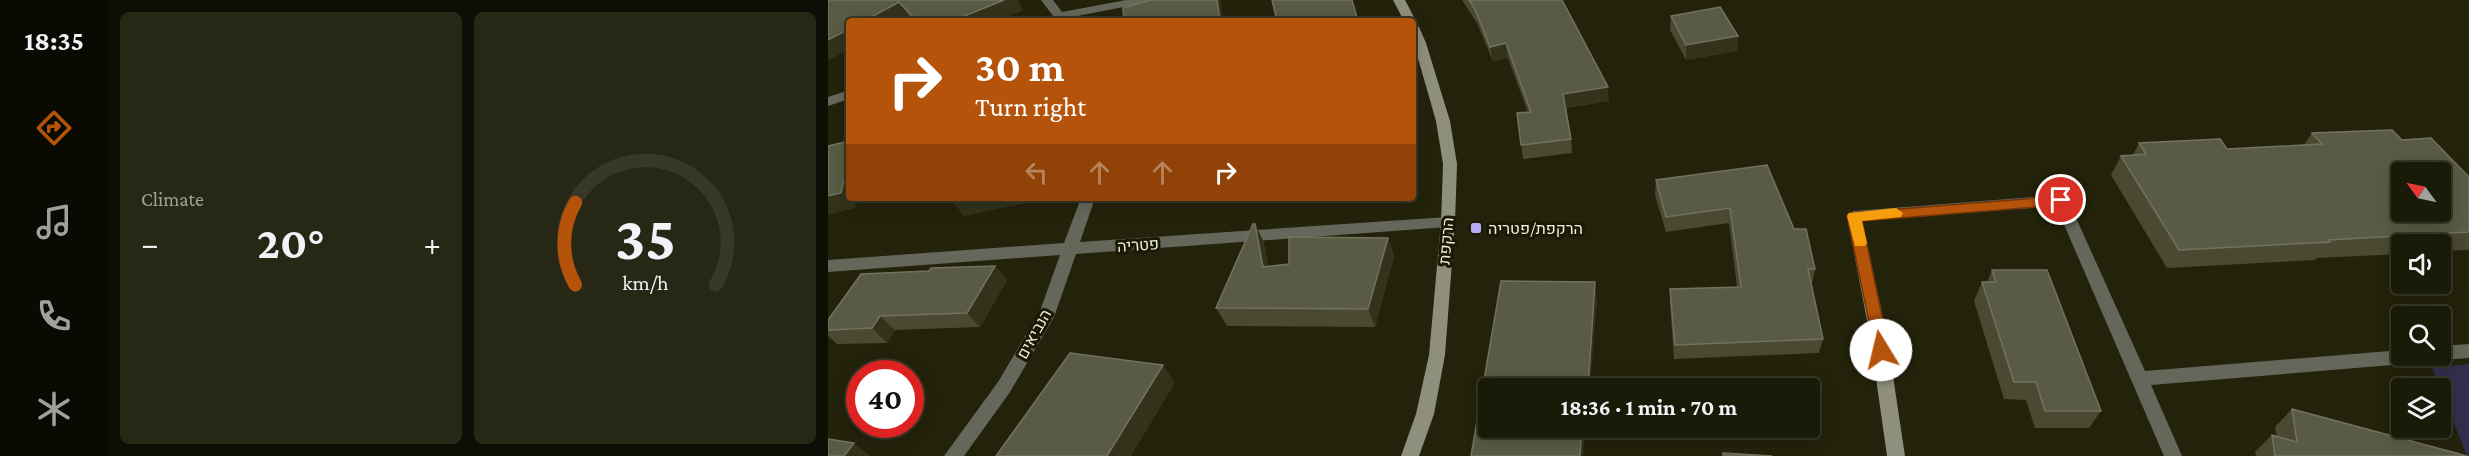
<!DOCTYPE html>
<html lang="en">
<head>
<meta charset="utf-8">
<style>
  :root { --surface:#1a1a08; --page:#272716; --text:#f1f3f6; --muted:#9fa19c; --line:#383829; --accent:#b45309 }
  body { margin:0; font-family:"Crimson Pro",Heebo,serif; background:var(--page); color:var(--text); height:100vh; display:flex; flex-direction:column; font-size:22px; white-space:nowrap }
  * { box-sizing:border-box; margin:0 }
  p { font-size:20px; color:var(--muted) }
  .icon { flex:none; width:33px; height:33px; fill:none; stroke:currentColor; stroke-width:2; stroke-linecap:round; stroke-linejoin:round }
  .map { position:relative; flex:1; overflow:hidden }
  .side { display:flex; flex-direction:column; gap:12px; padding:12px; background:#0e0e04; width:720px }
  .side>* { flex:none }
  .hud { position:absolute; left:18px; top:18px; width:570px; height:183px; border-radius:6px; box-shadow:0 3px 15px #0003,0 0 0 2px var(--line); background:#b45309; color:#fff; overflow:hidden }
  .needle { width:39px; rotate:303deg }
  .buttons { position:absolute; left:1563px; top:162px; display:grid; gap:12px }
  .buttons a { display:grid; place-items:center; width:60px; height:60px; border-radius:6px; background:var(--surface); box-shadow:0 3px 15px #0003,0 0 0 2px var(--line); font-size:30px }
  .speed { position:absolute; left:18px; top:360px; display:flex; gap:12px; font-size:30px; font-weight:700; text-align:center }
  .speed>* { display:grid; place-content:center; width:78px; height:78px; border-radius:50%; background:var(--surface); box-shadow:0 3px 15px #0003,0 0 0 2px var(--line); line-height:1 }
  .speed .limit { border:9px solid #d22; background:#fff; color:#111 }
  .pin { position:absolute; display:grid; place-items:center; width:51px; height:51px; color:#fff; margin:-26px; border:3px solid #fff; border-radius:50%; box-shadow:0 2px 6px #0007 }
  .me { position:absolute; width:66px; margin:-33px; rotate:351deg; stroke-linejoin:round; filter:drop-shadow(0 0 4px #0008) }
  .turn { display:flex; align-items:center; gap:21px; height:126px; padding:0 30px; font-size:27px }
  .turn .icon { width:78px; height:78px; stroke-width:2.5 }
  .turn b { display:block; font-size:42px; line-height:51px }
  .lanes { display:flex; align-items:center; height:57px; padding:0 30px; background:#0003; justify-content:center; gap:30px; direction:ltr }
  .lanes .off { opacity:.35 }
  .big { font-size:45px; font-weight:700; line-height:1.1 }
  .side .card { flex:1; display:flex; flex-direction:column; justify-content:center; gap:9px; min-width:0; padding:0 21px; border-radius:9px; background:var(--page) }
  .side .dial { align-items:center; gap:0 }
  .dial svg { height:156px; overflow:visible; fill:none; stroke:var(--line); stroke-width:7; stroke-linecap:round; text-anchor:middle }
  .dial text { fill:var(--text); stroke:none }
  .heat { display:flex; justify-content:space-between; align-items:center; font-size:33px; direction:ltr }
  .side .tiles { flex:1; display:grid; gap:12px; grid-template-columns:repeat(2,1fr) }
  .trip { position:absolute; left:650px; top:378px; width:342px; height:60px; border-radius:6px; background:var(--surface); box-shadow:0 3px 15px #0003,0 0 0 2px var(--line); font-weight:700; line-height:60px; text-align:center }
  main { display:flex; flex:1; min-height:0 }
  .tabs { display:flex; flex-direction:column; width:108px; justify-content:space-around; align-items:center; background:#0a0a03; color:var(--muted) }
  .tabs .icon { width:42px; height:42px }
  .tabs .selected { color:var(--accent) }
  .tabs b { font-size:27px; color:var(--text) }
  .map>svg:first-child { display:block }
  .green { fill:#332e4c }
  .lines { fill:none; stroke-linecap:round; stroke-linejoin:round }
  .lane { fill:#66675b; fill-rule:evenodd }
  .street { fill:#66675b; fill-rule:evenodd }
  .secondary { fill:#8e8f7c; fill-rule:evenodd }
  .wall { fill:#494a31 }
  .shaded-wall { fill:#32331a }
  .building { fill:#5a5b44; stroke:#72735d; stroke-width:1.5; fill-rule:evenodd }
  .route { fill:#b45309; stroke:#753606; stroke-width:1.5 }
  .slow { fill:#f59e0b }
  .poi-dot { fill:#b7abf7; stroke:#1a1a03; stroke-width:2 }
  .labels { text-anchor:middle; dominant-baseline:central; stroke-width:6; stroke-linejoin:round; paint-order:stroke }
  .poi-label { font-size:16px; fill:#eff0e1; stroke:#1a1a03; text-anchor:start }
  .street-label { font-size:16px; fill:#eff0e1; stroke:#1a1a03 }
</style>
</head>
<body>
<main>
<nav class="tabs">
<b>18:35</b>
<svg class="icon selected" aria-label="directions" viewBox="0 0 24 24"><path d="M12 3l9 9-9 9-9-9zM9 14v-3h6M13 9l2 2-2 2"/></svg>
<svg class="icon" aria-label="music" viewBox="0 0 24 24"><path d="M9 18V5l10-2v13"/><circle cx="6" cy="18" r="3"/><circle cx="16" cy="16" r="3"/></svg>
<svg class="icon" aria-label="phone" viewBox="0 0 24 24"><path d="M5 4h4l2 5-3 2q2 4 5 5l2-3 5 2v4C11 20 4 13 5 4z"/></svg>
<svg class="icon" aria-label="climate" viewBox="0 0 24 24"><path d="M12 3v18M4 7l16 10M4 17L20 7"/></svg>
</nav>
<section class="side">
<div class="tiles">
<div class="card"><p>Climate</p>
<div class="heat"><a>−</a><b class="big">20°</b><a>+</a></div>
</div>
<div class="card dial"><svg viewBox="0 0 100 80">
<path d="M14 69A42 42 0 1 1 86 69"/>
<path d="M14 69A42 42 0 0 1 14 27" stroke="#b45309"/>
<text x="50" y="56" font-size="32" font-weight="700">35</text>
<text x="50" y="72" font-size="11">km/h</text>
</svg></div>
</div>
</section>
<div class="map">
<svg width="1641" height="456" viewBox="0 0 1641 456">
  <rect width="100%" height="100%" fill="#23230b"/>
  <path class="green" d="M 1641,364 L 1641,456 L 1639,456 L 1604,368 Z"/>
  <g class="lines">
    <path class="lane" d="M 1233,195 L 1240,200 L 1317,371 L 1574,350 L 1574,356 L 1596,356 L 1594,361 L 1588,363 L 1323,385 L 1354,456 L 1336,456 L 1228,206 L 1026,221 L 1019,216 L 1026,211 Z
      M 1641,344 L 1641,358 L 1612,360 L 1605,356 L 1612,356 L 1612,346 Z"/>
    <path class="street" d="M 213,0 L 225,0 L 234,12 L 298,0 L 322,0 L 316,3 L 239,18 L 241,21 L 229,21 Z
      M 21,90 L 21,99 L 0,106 L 0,97 Z
      M 253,198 L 267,198 L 252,242 L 620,217 L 625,218 L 627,222 L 625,226 L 620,227 L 248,254 L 226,317 L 182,392 L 136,456 L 116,456 L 170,382 L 212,311 L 232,255 L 0,272 L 0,260 L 236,243 Z"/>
    <path class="secondary" d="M 565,0 L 577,0 L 588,21 L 586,24 L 591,27 L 598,43 L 622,121 L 629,164 L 627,222 L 617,355 L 606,414 L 591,456 L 573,456 L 588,414 L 601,355 L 613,222 L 615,164 L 608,121 L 585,41 L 585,21 L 576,21 Z
      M 1026,211 L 1033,216 L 1059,336 L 1077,456 L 1059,456 L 1042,336 L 1019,216 Z"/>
  </g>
  <path class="wall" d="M 0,0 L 189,0 L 195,10 L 168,21 L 85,21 L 81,16 L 72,21 L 21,21 L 21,49 L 0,60 Z
    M 634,0 L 734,0 L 781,101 L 738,108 L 743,139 L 744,153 L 695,159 L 689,113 L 700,112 L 680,58 L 665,61 L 649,23 Z
    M 843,16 L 910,36 L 909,51 L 858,60 L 842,30 Z
    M 585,109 L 589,126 L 588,185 L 585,185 Z
    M 1484,133 L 1574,140 L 1641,177 L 1641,250 L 1612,251 L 1612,244 L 1574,244 L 1574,254 L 1489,258 L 1487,260 L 1339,268 L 1283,175 L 1293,156 L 1305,155 L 1311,143 L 1399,149 L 1476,145 Z
    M 828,180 L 966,229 L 987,269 L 984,284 L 983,284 L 995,339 L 991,353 L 846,359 L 842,304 L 842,289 L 909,287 L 901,223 L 838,232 L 827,195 Z
    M 427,224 L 436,243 L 440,266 L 461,264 L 560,238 L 566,256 L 547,327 L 399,326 L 388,308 Z
    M 167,266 L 179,280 L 152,327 L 67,330 L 59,343 L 9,344 L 0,336 L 0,320 Z
    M 1164,270 L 1273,411 L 1261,428 L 1207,428 L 1198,400 L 1176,399 L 1146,301 L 1154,282 L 1159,282 Z
    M 1464,409 L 1639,456 L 1428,456 L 1427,452 L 1444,435 L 1449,437 L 1447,427 Z"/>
  <path class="shaded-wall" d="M 176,0 L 189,0 L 195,10 L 168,21 L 124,21 Z
    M 389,0 L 392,0 L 396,21 L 392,21 Z
    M 71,2 L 81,16 L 72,21 L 36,21 Z
    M 21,29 L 21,49 L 0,60 L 0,40 Z
    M 910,36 L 909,51 L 858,60 L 858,45 Z
    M 678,43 L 680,58 L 665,61 L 662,47 Z
    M 780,87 L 781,101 L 736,108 L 735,94 Z
    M 585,109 L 589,126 L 588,185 L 585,175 Z
    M 21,157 L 21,198 L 29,198 L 27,208 L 0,215 L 0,196 Z
    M 122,198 L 223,198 L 136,216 Z
    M 427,224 L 436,243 L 444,285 L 435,267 Z
    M 560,238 L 566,256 L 547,327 L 540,309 Z
    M 167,266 L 179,280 L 152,327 L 139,313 Z
    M 767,282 L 769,299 L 762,388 L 760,388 Z
    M 52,316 L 67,330 L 59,343 L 44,328 Z
    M 335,365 L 347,383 L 303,456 L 279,456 Z
    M 754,428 L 757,428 L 755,456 L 752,456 Z
    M 26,443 L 42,456 L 16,456 Z"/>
  <path class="building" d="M 0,0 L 176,0 L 124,21 L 89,21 L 71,2 L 36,21 L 21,21 L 21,29 L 0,40 Z
    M 323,0 L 389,0 L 392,21 L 296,21 L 295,8 Z
    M 444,0 L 524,0 L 530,21 L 449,21 Z
    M 641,0 L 734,0 L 780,87 L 735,94 L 743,139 L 693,145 L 689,113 L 703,112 L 678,43 L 662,47 L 647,9 Z
    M 892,7 L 910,36 L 858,45 L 843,16 Z
    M 1564,130 L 1574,140 L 1603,138 L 1641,177 L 1641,232 L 1501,240 L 1502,242 L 1351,250 L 1293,156 L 1318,154 L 1311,143 L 1392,139 L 1399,149 L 1494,144 L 1484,133 ZM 1574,172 L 1612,172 L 1612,212 L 1574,212 Z
    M 21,141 L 21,157 L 13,193 L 0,196 L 0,146 Z
    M 939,165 L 966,229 L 978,229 L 987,269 L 980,269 L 995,339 L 847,345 L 842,289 L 913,287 L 902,208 L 838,217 L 828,180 Z
    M 425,224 L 427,224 L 435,267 L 461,264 L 461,237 L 560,238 L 540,309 L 388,308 Z
    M 167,266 L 139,313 L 52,316 L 44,328 L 0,330 L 0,320 L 33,274 L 101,271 L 103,268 Z
    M 1164,270 L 1219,270 L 1273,411 L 1217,411 L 1208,382 L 1186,382 L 1154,282 L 1168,282 Z
    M 673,281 L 767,282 L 760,388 L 660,388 L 660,428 L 754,428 L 752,456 L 643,456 Z
    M 242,353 L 335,365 L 279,456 L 168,456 Z
    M 1464,409 L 1639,456 L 1447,456 L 1444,435 L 1469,442 Z
    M 0,439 L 26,443 L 16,456 L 0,456 Z
    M 895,453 L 944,456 L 895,456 Z"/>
  <path class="route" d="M 1233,196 L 1240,200 L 1233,205 L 1034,221 L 1061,350 L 1059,355 L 1053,357 L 1048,355 L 1019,216 L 1021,213 Z"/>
  <path class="slow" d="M 1068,208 L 1075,213 L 1073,217 L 1034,221 L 1039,243 L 1037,246 L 1027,246 L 1019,216 L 1021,213 Z"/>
  <rect class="poi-dot" x="642" y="222" width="12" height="12" rx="3"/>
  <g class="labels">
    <g class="poi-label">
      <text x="660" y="228">הרקפת/פטריה</text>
    </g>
    <g class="street-label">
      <text transform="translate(618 241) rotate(-85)">הרקפת</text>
      <text transform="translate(310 245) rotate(-4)">פטריה</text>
      <text transform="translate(206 334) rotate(-61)">הנביאים</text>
    </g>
  </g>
</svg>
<div class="buttons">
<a><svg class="needle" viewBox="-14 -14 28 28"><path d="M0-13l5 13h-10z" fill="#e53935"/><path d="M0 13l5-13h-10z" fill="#9fa19c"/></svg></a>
<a><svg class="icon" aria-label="sound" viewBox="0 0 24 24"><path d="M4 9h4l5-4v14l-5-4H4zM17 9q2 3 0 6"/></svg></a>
<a><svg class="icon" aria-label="search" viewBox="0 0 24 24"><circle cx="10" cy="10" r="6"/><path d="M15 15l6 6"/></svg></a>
<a><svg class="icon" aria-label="layers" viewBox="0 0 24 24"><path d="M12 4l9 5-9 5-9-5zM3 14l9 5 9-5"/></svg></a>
</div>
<div class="speed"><div class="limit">40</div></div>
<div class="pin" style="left:1233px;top:200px;background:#d93025"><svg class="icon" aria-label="arrive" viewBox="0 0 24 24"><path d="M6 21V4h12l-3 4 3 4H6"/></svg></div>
<svg class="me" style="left:1053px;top:350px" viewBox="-20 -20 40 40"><circle r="19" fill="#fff"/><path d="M0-13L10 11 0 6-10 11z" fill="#b45309"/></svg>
<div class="trip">18:36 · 1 min · 70 m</div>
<div class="hud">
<div class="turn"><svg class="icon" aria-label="right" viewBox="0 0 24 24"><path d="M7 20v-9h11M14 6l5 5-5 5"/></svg><div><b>30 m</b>Turn right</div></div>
<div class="lanes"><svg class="icon off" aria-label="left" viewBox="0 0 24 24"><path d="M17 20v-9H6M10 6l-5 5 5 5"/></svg><svg class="icon off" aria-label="ahead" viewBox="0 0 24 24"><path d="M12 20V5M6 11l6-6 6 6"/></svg><svg class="icon off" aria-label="ahead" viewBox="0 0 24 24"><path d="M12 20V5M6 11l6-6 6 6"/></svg><svg class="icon" aria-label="right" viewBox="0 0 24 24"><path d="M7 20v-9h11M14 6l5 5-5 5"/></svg></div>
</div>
</div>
</main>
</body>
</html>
